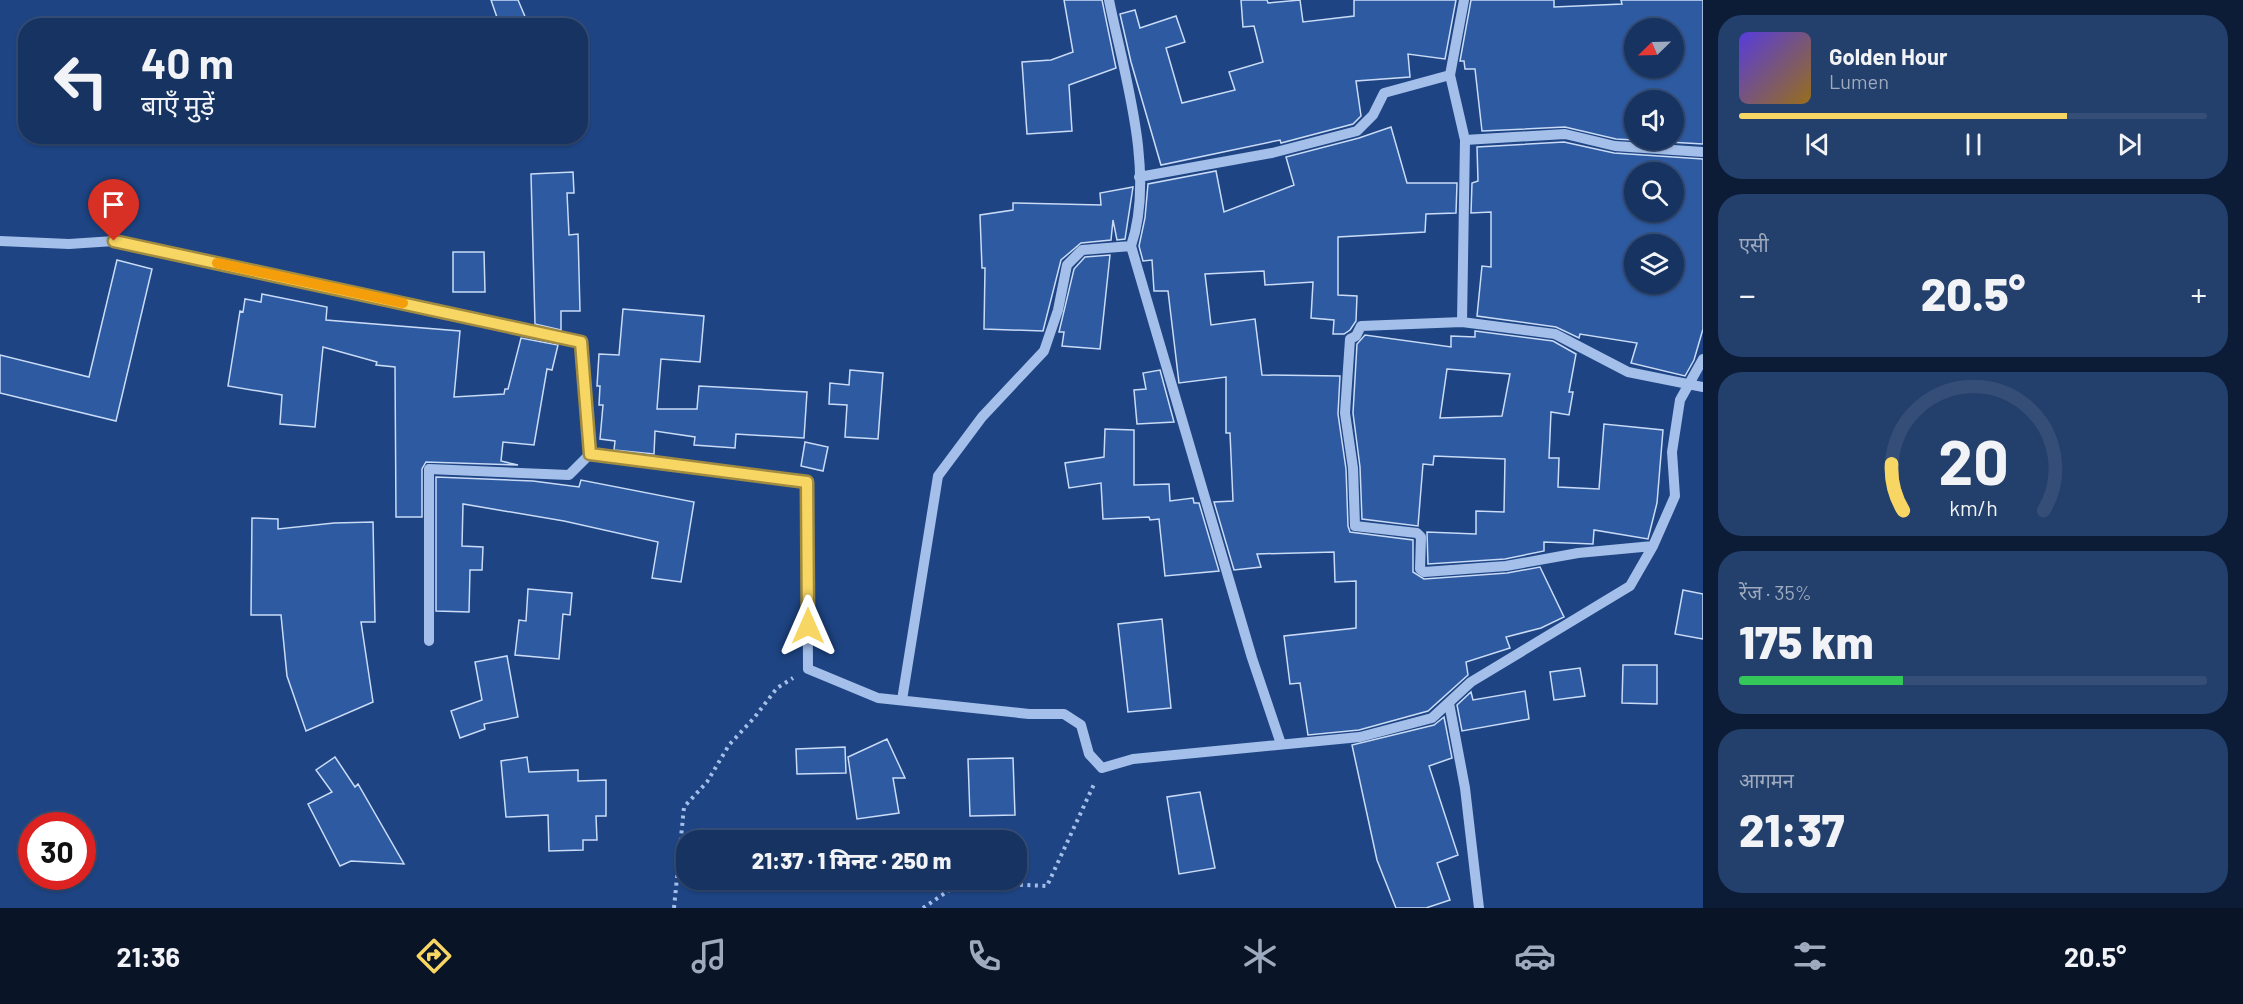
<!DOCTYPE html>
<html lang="hi">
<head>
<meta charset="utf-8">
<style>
  :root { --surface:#163362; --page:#233f6b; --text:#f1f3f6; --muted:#9eaabe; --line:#354e77; --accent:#f8d663 }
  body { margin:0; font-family:Barlow,"Noto Sans Devanagari",sans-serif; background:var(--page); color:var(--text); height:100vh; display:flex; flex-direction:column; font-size:22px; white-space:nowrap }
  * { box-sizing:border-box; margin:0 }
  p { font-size:20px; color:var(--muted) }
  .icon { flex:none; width:33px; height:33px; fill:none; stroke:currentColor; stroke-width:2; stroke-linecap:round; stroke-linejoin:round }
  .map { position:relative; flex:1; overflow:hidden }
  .drawer { display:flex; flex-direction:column; gap:15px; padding:15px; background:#0c1c36; width:540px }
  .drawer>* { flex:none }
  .guide { position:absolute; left:18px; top:18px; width:570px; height:126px; border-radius:24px; box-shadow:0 2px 4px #0004,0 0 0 2px var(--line); background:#163362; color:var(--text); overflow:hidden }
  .needle { width:39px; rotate:247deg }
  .tools { position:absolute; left:1624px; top:18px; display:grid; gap:12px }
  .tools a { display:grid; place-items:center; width:60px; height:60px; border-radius:50%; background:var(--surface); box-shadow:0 2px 4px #0004,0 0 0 2px var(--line); font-size:30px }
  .speed { position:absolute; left:18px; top:812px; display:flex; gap:12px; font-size:30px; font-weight:700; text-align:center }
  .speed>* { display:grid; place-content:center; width:78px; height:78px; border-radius:50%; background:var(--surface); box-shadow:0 2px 4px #0004,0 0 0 2px var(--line); line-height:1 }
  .speed .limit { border:9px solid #d22; background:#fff; color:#111 }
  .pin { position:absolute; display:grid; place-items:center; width:51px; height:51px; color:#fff; margin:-62px -26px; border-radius:50% 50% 50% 0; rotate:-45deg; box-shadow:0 0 6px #0007 }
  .pin .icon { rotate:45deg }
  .me { position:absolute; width:66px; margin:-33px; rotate:0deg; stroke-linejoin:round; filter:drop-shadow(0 0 4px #0008) }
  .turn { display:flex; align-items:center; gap:21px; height:126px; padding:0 24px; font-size:27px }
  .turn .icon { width:78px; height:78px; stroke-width:2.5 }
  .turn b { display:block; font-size:42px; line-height:51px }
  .big { font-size:45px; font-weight:800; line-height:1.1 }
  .drawer .card { flex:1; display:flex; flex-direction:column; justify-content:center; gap:9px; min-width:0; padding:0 21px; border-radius:24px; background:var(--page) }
  .drawer .dial { align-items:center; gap:0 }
  .dial svg { height:156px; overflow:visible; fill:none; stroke:var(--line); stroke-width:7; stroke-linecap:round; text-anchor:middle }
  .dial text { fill:var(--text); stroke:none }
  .song { display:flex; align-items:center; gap:18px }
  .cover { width:72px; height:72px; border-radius:9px; background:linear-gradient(135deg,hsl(250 70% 55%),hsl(40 70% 35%)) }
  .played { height:6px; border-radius:3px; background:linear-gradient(90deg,var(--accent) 70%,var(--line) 70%) }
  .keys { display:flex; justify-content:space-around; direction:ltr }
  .heat { display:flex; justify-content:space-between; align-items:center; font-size:33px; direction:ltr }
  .charge { height:9px; border-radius:4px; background:linear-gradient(90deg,#34c759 35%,var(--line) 0) }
  .trip { position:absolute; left:676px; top:830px; width:351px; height:60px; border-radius:24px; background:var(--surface); box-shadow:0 2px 4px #0004,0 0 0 2px var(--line); font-weight:800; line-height:60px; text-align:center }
  .dock { display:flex; height:96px; justify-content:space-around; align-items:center; background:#091427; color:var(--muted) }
  .dock .icon { width:42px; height:42px }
  .dock .on { color:var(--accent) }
  .dock b { font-size:27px; color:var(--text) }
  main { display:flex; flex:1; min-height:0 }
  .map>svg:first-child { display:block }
  .building { fill:#2d5aa0; stroke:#c9dbf7; stroke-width:1.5; fill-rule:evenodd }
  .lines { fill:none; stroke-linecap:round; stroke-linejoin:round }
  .path { stroke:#a4bfe9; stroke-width:4; stroke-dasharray:3 4.5; stroke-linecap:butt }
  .minor { stroke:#a4bfe9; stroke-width:10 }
  .route-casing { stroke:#a18b40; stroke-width:15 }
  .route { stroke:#f8d663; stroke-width:10 }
  .slow { stroke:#f59e0b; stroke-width:10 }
</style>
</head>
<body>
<main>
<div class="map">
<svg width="1703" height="908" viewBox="0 0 1703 908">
  <rect width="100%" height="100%" fill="#1e4483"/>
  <path class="building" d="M 491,0 L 518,0 L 529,26 L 500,26 Z
    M 1064,0 L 1102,0 L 1116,68 L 1069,85 L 1072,131 L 1027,134 L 1022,62 L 1051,60 L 1073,52 Z
    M 1241,0 L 1267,0 L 1268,3 L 1300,0 L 1303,22 L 1354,16 L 1354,0 L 1456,0 L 1445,59 L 1408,54 L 1410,77 L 1356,81 L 1361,116 L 1353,124 L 1281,143 L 1280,140 L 1161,165 L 1131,62 L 1120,14 L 1135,10 L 1140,28 L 1176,16 L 1185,42 L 1166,48 L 1182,103 L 1235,90 L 1229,72 L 1263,62 L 1254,26 L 1243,27 Z
    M 1471,0 L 1554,0 L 1554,7 L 1622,4 L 1621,0 L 1703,0 L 1703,144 L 1616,139 L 1565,127 L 1482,131 L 1475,69 L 1465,69 L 1464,61 L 1460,61 ZM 1635,28 L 1674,28 L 1674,68 L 1635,68 ZM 1635,100 L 1674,100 L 1674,140 L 1635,140 Z
    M 1391,127 L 1407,183 L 1457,183 L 1456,213 L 1426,214 L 1425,232 L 1338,237 L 1338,295 L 1357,296 L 1356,321 L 1350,330 L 1344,334 L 1333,334 L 1334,320 L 1311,318 L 1313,282 L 1265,285 L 1264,271 L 1205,274 L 1211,325 L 1255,319 L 1262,375 L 1340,376 L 1338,414 L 1346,469 L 1348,526 L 1350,532 L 1413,540 L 1413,572 L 1424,579 L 1507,573 L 1540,567 L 1564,617 L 1541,628 L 1506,637 L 1510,648 L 1466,662 L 1468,675 L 1428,711 L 1359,730 L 1308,735 L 1300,683 L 1290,684 L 1284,636 L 1356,628 L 1356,581 L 1335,582 L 1334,552 L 1257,554 L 1261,567 L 1234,570 L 1214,502 L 1233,501 L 1230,433 L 1226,433 L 1226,377 L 1179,383 L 1168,291 L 1154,291 L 1152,260 L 1143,261 L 1139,246 L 1145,218 L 1148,184 L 1216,171 L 1224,212 L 1294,185 L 1286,157 L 1359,138 Z
    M 1564,142 L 1614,153 L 1703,159 L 1703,329 L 1694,360 L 1685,376 L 1631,363 L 1637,343 L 1580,334 L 1579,338 L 1556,327 L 1477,316 L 1482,266 L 1491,267 L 1491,212 L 1471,213 L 1472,183 L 1478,181 L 1477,147 ZM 1635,172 L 1674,172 L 1674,212 L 1635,212 ZM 1635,244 L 1674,244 L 1674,284 L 1635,284 Z
    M 573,172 L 574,193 L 567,193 L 569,235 L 578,234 L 580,311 L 561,311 L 561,330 L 535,324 L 531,174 Z
    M 1133,187 L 1125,239 L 1117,240 L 1113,220 L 1111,240 L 1081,243 L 1061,260 L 1043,331 L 984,329 L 985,268 L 982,268 L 980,215 L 1013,210 L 1013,203 L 1101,205 L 1100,193 Z
    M 453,252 L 484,252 L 485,292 L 453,292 Z
    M 1110,255 L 1100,349 L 1062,346 L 1064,332 L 1059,332 L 1074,269 L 1085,257 Z
    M 117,260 L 152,269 L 116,421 L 0,393 L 0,355 L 89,377 Z
    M 262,294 L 327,307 L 326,320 L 460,331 L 454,397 L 504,394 L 505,389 L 508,389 L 521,338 L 558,345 L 552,370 L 547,369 L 534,445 L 503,442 L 501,461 L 518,465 L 426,462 L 422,469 L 422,517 L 396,517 L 395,367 L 376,365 L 377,362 L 323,347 L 315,427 L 280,424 L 282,395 L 228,386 L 240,311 L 243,312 L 245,299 L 261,302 Z
    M 623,309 L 704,316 L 700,362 L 661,359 L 657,409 L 697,409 L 699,386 L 807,392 L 804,438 L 736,434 L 735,448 L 694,445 L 695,437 L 655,431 L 654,454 L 614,450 L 615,441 L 600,439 L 603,405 L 599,405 L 600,386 L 597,386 L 599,354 L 619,355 Z
    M 1475,331 L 1553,341 L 1576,354 L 1569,392 L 1573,392 L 1569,415 L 1551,412 L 1549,458 L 1559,458 L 1558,487 L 1599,489 L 1604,424 L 1663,430 L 1657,503 L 1648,539 L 1594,530 L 1593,544 L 1544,542 L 1544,551 L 1505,559 L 1428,564 L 1427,532 L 1476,534 L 1476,511 L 1504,512 L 1505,459 L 1434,456 L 1433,465 L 1423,464 L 1418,526 L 1362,519 L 1360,467 L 1353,413 L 1357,344 L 1365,335 L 1451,347 L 1451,336 L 1475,337 ZM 1447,369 L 1510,374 L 1502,416 L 1440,418 Z
    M 850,370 L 883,373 L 878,439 L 845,437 L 847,405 L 829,404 L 830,383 L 849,385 Z
    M 1160,370 L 1174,422 L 1137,424 L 1134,390 L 1146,389 L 1143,373 Z
    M 1105,429 L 1134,430 L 1134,485 L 1169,484 L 1170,501 L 1193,498 L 1194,503 L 1199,503 L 1219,571 L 1165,576 L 1159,519 L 1150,520 L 1149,517 L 1103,519 L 1101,483 L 1069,488 L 1065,463 L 1104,457 Z
    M 805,442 L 828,447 L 823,471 L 801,466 Z
    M 436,477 L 533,481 L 579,487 L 581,480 L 694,502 L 681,582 L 652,578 L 658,542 L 564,521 L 463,504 L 462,546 L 483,547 L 482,570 L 470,570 L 469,612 L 436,611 Z
    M 252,518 L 278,519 L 278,529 L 334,523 L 373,522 L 375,622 L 361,622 L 373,702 L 306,731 L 287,676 L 281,615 L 251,615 Z
    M 528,589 L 572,593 L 570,615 L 563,614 L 559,659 L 515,655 L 519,620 L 526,621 Z
    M 1683,590 L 1703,594 L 1703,639 L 1675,634 Z
    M 1162,619 L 1171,708 L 1128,712 L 1118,624 Z
    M 507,656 L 518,717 L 484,724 L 485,729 L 460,738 L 451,711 L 482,700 L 475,662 Z
    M 1623,665 L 1657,665 L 1657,704 L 1622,703 Z
    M 1580,668 L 1585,696 L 1554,700 L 1550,672 Z
    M 1525,691 L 1529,719 L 1462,731 L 1457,705 L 1471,692 L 1473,700 Z
    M 1444,717 L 1452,758 L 1429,766 L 1458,855 L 1437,863 L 1450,900 L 1426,908 L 1396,908 L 1377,860 L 1352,745 L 1434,725 Z
    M 887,739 L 905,778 L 893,778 L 899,813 L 857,819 L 848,757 Z
    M 845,747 L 846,773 L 797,774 L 796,749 Z
    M 335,757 L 355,787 L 358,784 L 404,864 L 351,861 L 340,866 L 308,804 L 332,792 L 316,770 Z
    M 527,757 L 529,772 L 578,770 L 578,781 L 606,780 L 606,816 L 596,816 L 597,840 L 583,840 L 583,850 L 549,851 L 548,815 L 506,817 L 501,761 Z
    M 1013,758 L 1015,815 L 970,816 L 968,759 Z
    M 1200,792 L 1215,868 L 1179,874 L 1167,797 Z"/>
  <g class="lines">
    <path class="path" d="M 674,908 L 684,807 L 707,782 L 729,745 L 754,718 L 777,688 L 793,678
      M 923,908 L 961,882 L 1047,886 L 1095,782"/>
    <path class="minor" d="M 1109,0 C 1124,74 1156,173 1131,246 L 1252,658 L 1281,744
      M 1450,75 L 1465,140 L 1462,322 L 1555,334 L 1628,372 L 1703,387
      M 1465,140 L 1565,134 L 1615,146 L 1703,152
      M 1139,177 L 1272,153 L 1357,131 L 1373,115 L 1384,93 L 1450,75 L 1464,0
      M 0,241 L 69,244 L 114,241 L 581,342 L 590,454 L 807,482 L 808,669 L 878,698 L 1029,714 L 1064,714 L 1081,725 L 1089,754 L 1102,768 L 1133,759 L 1360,737 L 1432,718 L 1471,682 L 1630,586 L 1653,546 L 1675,496 L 1672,452 L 1680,400 L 1703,359
      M 1462,322 L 1361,326 L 1356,336 L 1350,339 L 1345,413 L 1353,468 L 1355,526 L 1417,533 L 1421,537 L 1420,569 L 1424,572 L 1506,566 L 1578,553 L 1653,546
      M 429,641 L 429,469 L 569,475 L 590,454
      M 902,700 L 938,476 L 982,417 L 1044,351 L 1058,310 L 1067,265 L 1082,250 L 1131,246
      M 1449,703 L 1465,788 L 1479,908"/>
  </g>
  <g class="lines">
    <defs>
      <path id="route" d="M 114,241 L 581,342 L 590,454 L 807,482 L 808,626"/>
    </defs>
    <use href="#route" class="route-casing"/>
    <use href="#route" class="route"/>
    <path class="slow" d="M 217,263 L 403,303"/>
  </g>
</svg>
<div class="tools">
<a><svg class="needle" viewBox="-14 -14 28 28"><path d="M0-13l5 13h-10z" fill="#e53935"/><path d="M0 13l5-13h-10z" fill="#9eaabe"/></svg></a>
<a><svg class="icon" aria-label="sound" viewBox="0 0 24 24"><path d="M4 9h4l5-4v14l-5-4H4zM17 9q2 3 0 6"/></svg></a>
<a><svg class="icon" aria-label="search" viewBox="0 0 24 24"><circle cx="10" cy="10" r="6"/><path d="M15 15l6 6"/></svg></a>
<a><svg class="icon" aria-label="layers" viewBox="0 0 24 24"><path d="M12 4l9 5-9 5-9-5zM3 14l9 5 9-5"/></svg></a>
</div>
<div class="speed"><div class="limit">30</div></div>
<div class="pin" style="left:114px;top:241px;background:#d93025"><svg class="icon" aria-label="arrive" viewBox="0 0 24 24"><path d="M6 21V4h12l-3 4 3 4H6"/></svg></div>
<svg class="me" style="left:808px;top:626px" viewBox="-20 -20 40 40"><path d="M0-17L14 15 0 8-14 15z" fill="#f8d663" stroke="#fff" stroke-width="4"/></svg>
<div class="trip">21:37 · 1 मिनट · 250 m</div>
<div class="guide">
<div class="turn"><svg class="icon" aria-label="left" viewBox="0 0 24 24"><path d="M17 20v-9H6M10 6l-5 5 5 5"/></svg><div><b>40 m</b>बाएँ मुड़ें</div></div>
</div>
</div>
<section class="drawer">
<div class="card">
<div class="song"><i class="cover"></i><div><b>Golden Hour</b><p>Lumen</p></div></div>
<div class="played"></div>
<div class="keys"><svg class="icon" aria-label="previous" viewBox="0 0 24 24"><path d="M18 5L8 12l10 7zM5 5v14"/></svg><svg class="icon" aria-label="pause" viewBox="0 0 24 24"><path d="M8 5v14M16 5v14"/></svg><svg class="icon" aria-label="next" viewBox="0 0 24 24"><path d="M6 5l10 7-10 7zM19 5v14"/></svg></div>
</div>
<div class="card"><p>एसी</p>
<div class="heat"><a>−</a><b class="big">20.5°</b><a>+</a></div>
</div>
<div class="card dial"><svg viewBox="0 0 100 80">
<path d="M14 69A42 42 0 1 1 86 69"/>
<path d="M14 69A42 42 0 0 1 8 45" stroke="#f8d663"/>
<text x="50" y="56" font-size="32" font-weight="700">20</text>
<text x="50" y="72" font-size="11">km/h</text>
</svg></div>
<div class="card"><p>रेंज · 35%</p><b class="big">175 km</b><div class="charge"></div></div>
<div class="card"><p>आगमन</p><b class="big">21:37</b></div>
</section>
</main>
<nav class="dock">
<b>21:36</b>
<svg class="icon on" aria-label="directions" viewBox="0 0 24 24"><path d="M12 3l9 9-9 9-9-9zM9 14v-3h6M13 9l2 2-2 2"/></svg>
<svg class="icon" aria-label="music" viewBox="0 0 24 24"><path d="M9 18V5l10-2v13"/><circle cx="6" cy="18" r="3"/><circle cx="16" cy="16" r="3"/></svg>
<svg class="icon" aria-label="phone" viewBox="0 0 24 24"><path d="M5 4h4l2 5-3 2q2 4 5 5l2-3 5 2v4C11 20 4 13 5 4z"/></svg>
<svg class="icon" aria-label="climate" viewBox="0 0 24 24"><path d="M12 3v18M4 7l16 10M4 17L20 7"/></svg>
<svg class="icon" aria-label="car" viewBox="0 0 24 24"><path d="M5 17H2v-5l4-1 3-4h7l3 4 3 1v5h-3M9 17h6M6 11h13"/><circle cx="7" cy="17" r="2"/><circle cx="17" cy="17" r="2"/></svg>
<svg class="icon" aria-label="filters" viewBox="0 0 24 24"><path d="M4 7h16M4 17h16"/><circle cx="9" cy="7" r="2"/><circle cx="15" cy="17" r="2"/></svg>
<b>20.5°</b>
</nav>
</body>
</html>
